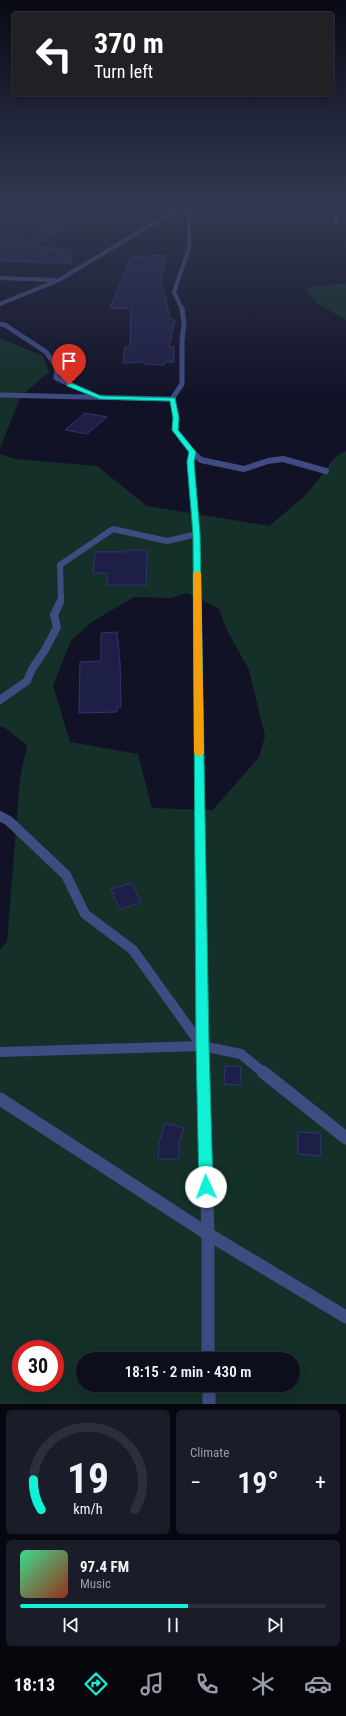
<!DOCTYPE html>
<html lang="en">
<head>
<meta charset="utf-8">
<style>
  :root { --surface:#0d0e1c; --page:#1b1c29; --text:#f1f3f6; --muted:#9a9ca3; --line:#2d2e3b; --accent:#10f1d5 }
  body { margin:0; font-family:"Roboto Condensed",sans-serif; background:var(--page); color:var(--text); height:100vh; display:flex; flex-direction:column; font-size:15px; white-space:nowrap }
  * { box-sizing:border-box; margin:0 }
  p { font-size:13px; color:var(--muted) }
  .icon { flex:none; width:22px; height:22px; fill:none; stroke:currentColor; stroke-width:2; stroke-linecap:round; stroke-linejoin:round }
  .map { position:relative; height:1404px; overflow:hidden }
  .side { display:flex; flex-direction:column; gap:6px; padding:6px; background:#07080f; flex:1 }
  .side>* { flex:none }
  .hud { position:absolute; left:12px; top:12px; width:322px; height:84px; border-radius:4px; box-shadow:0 2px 10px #0003,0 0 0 1px var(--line); background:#202124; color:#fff; overflow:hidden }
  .speed { position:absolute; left:12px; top:1340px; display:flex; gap:8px; font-size:20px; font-weight:700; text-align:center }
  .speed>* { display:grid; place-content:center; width:52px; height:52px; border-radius:50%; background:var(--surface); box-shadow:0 2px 10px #0003,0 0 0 1px var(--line); line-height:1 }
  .speed .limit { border:6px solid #d22; background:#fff; color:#111 }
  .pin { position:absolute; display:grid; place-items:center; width:34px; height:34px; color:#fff; margin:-41px -17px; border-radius:50% 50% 50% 0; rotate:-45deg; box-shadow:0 0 4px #0007 }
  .pin .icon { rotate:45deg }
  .me { position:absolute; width:44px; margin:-22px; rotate:358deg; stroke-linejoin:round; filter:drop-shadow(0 0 3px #0008) }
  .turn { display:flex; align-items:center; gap:14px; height:84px; padding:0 16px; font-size:18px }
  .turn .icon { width:52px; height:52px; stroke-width:2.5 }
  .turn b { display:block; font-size:28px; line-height:34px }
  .big { font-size:30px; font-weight:600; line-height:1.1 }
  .side .tile { flex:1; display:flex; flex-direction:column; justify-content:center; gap:6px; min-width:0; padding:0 14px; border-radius:6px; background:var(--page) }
  .side .dial { align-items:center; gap:0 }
  .dial svg { height:104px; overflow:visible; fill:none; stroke:var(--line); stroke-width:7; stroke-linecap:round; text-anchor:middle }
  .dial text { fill:var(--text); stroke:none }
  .song { display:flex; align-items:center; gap:12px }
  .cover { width:48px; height:48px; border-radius:6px; background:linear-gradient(135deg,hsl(150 70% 55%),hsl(10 70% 35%)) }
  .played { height:4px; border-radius:2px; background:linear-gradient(90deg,var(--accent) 55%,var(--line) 55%) }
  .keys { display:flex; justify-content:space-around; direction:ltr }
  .heat { display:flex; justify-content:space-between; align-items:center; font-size:22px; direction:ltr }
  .side .tiles { flex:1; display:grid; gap:6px; grid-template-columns:1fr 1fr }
  .tile:last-child { grid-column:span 2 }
  .trip { position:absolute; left:76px; top:1352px; width:224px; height:40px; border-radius:20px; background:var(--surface); box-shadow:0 2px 10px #0003,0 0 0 1px var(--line); font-weight:600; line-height:40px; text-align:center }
  .tab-bar { display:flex; height:64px; justify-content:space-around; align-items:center; background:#05060b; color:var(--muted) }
  .tab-bar .icon { width:28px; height:28px }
  .tab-bar .current { color:var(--accent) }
  .tab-bar b { font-size:18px; color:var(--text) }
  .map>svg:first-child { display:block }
  .green { fill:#143029; fill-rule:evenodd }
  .building { fill:#1e1f46; stroke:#313371 }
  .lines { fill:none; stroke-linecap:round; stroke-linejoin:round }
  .street-far5 { stroke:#3f4c82; stroke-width:4 }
  .street-far4 { stroke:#3f4c82; stroke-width:5 }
  .street-far3 { stroke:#3f4c82; stroke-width:6 }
  .street-far2 { stroke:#3f4c82; stroke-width:8 }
  .street-far1 { stroke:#3f4c82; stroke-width:10 }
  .street { stroke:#3f4c82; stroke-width:13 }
  .route { fill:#10f1d5; stroke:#0a9d8a }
  .slow { fill:#f59e0b }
</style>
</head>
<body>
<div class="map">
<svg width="346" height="1404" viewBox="0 0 346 1404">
  <rect width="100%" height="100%" fill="#111226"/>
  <path class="green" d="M 346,283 L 346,320 L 317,303 L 306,288 Z
    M 0,338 L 43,356 L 49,372 L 21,396 L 0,448 Z
    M 346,451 L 346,1404 L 0,1404 L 0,949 L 7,942 L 20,778 L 27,745 L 4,727 L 0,727 L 0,454 L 15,459 L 97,466 L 147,506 L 269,526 L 307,494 L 335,457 ZM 187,593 L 218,608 L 228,632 L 249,670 L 265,736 L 259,757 L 213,810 L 152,808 L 138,754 L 70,742 L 53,685 L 71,641 L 90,623 L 134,597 L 171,598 ZM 21,1349 L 55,1349 L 55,1383 L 21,1383 ZM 83,1359 L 293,1359 L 293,1385 L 83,1385 Z"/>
  <path class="building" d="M 60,206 L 96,206 L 34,246 L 72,251 L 71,263 L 0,261 L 0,242 L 10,237 L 33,241 L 45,217 L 59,217 Z
    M 166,255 L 161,280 L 170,318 L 175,320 L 169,347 L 174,347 L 174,362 L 165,362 L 164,365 L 144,364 L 145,362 L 123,363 L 125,347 L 130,347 L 131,309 L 110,308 L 131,257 Z
    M 85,413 L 107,417 L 87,434 L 65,430 Z
    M 126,550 L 147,550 L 146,585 L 107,585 L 107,573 L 93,573 L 95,552 L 125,552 Z
    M 117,632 L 120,662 L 121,707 L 117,707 L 117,712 L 79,713 L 80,662 L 101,661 L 101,633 Z
    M 132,883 L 141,903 L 119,909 L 111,889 Z
    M 225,1066 L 241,1067 L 240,1085 L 224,1084 Z
    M 165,1123 L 184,1128 L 179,1143 L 179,1159 L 158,1159 L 159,1143 Z
    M 298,1132 L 320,1133 L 321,1156 L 298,1154 Z"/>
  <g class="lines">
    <path class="street-far5" d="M 335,206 L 337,223
      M 0,278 L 54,280
      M 0,304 L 59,280 L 182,206
      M 182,309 L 174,292 L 189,248 L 189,206"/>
    <path class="street-far4" d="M 182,308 L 184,323 L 182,341 L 182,384 L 172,399 L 176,418 L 175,430 L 182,439
      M 0,324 L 5,325 L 46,352 L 57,367 L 56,378 L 94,395
      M 0,395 L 172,399"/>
    <path class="street-far3" d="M 181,438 L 192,452 L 191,462 L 197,534 L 198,603
      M 192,452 L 201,460 L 244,469 L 268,461 L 283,459 L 326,471
      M 59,603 L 61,599 L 60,565 L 113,529 L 167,541 L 197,534"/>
    <path class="street-far2" d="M 198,602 L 200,810
      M 0,700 L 27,681 L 32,669 L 45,650 L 57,627 L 54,615 L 60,602"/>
    <path class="street-far1" d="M 200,809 L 203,1073
      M 0,816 L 9,821 L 66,875 L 85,914 L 133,950 L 202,1046
      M 0,1052 L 202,1046 L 241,1054 L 264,1073"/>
    <path class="street" d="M 203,1072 L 208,1234 L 208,1359
      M 263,1072 L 346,1138
      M 0,1099 L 208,1234 L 346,1317
      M 209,1385 L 209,1404"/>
  </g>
  <linearGradient id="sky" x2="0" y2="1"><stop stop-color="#090a15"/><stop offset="0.51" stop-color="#323952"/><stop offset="1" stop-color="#323952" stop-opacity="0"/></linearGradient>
  <rect width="346" height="403" fill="url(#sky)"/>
  <path class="route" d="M 67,383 L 71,383 L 101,396 L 175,398 L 179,418 L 178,430 L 196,452 L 194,462 L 200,534 L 209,1046 L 213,1187 L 211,1192 L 206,1194 L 201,1192 L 199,1187 L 196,1046 L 193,534 L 187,462 L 189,452 L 172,430 L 173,418 L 170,401 L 100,399 L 67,386 Z"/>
  <path class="slow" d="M 197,571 L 201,573 L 204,753 L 199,757 L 194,753 L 193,573 Z"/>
</svg>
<div class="speed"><div class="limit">30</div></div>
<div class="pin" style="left:69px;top:385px;background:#d93025"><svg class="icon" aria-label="arrive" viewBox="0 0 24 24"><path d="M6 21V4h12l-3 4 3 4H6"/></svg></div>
<svg class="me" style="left:206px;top:1187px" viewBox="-20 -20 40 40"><circle r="19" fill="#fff"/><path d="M0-13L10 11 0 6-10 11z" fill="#10f1d5"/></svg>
<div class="trip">18:15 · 2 min · 430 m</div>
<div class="hud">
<div class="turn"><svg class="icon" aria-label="left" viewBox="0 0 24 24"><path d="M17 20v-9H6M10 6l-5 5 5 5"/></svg><div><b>370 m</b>Turn left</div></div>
</div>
</div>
<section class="side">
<div class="tiles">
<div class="tile dial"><svg viewBox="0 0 100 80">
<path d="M14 69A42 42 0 1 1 86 69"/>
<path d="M14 69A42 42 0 0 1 8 46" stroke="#10f1d5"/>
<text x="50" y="56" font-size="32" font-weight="700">19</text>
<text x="50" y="72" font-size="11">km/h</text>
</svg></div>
<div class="tile"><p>Climate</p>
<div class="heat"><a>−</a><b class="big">19°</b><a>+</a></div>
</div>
<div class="tile">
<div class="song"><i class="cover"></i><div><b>97.4 FM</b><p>Music</p></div></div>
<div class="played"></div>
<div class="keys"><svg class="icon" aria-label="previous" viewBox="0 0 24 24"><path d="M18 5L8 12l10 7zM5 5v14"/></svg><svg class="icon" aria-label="pause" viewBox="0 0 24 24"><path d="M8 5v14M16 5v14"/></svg><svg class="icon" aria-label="next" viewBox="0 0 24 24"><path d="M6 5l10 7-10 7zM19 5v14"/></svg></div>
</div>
</div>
</section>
<nav class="tab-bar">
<b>18:13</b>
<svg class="icon current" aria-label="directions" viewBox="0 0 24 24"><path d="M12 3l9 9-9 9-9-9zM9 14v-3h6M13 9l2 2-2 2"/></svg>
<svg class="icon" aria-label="music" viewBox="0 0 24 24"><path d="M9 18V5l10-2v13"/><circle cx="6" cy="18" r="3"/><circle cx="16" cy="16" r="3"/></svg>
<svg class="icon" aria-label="phone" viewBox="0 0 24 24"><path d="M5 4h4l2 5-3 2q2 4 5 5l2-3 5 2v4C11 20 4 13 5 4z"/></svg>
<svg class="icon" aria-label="climate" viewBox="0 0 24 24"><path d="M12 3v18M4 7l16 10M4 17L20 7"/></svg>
<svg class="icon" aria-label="car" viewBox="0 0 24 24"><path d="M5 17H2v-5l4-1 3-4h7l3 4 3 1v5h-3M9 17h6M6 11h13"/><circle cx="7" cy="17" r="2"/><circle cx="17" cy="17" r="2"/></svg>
</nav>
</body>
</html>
